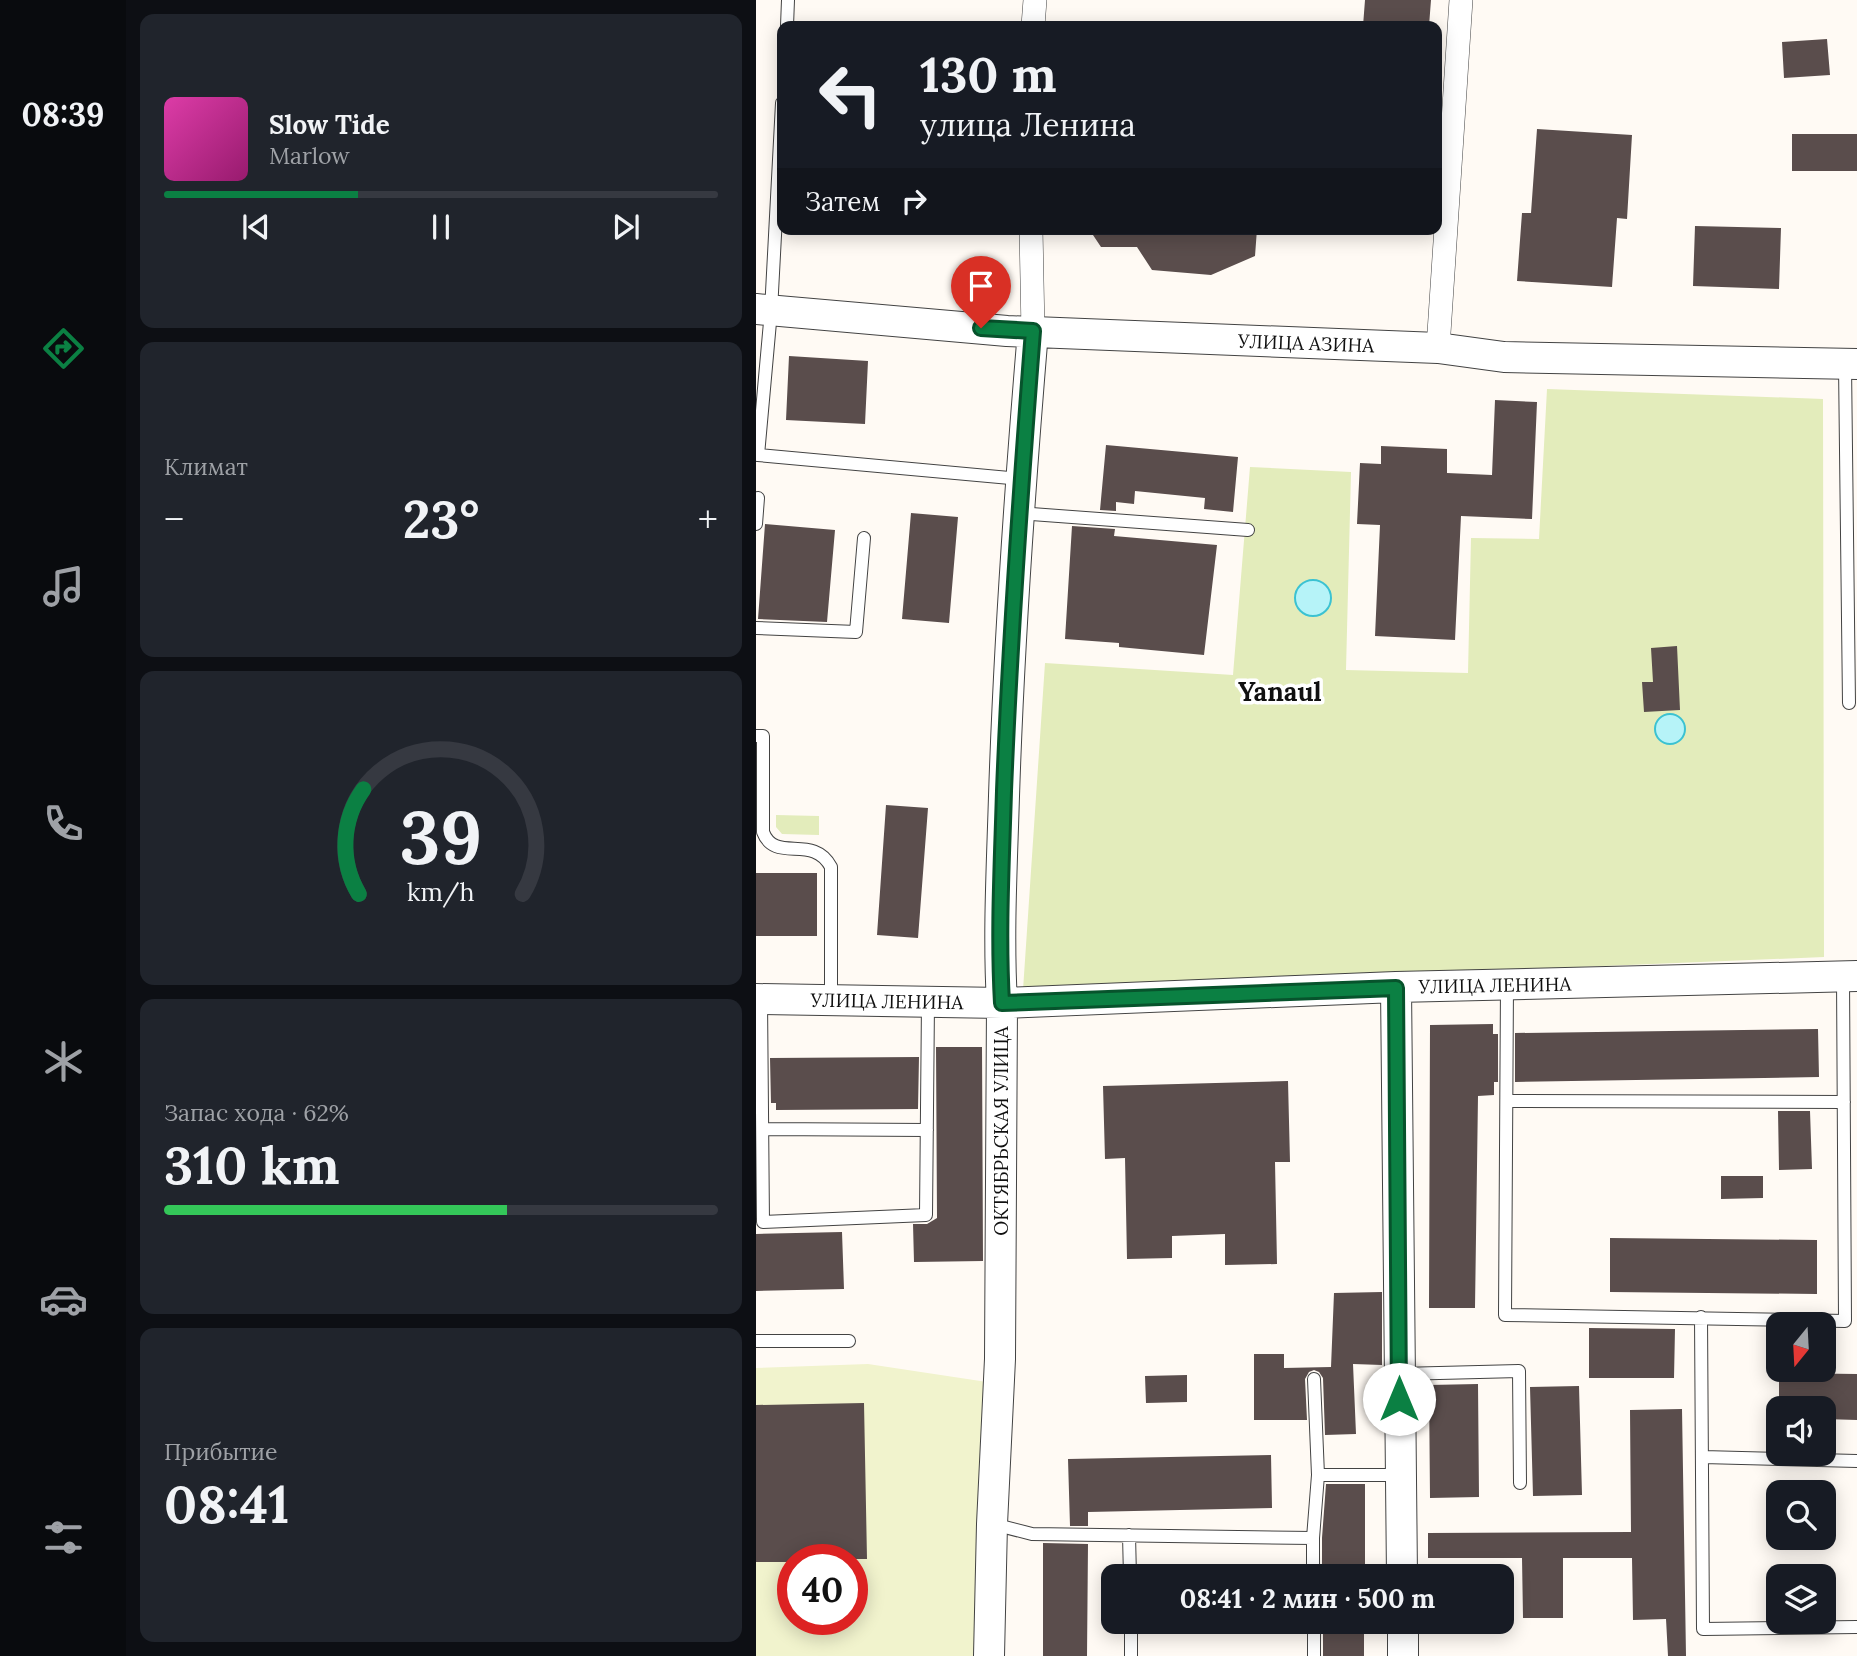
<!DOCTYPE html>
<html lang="ru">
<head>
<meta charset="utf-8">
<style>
  :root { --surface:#171b24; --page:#20242c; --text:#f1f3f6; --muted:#9ea1a6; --line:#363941; --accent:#0b8043 }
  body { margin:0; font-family:Lora,serif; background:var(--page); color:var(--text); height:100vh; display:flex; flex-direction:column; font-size:26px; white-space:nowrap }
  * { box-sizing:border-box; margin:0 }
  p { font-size:23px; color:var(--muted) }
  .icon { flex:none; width:38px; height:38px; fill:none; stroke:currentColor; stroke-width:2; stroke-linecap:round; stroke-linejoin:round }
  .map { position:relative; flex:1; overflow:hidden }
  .sheet { display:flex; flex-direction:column; gap:14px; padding:14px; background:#0d0f14; width:630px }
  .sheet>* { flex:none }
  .banner { position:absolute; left:21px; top:21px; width:665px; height:214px; border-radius:14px; box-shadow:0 4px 18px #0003; background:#171b24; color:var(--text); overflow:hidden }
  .needle { width:46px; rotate:198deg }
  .fabs { position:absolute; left:1010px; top:1312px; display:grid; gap:14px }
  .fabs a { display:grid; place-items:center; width:70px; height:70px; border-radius:14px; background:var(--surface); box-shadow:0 4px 18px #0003; font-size:35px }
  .speed { position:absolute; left:21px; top:1544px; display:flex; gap:14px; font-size:35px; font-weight:700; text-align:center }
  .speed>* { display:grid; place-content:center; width:91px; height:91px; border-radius:50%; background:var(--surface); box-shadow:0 4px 18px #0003; line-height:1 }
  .speed .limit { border:10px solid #d22; background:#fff; color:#111 }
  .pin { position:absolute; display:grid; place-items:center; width:60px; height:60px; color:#fff; margin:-72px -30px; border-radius:50% 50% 50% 0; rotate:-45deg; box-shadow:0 0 7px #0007 }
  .pin .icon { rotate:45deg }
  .me { position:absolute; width:77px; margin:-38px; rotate:0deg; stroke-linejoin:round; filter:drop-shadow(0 0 5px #0008) }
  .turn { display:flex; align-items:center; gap:24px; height:147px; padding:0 28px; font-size:32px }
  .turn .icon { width:91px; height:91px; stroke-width:2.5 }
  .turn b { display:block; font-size:49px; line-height:60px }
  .then { display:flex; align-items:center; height:66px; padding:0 28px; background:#0003; gap:14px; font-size:26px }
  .big { font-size:52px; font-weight:700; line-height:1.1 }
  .sheet .tile { flex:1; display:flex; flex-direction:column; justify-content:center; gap:10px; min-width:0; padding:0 24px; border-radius:14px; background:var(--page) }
  .sheet .dial { align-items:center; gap:0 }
  .dial svg { height:182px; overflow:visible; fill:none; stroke:var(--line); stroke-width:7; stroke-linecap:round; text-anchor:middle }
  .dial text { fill:var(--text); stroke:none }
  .song { display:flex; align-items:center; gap:21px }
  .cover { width:84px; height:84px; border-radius:10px; background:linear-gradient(135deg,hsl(320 70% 55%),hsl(320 70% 35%)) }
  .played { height:7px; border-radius:4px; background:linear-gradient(90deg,var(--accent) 35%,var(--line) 35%) }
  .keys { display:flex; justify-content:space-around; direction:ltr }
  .heat { display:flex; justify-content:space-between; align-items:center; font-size:38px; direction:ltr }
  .charge { height:10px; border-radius:5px; background:linear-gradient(90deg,#34c759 62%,var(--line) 0) }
  .trip { position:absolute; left:345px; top:1564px; width:413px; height:70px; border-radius:14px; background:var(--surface); box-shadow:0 4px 18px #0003; font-weight:700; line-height:70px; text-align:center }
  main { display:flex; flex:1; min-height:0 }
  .dock { display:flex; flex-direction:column; width:126px; justify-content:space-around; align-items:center; background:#090b0e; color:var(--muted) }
  .dock .icon { width:49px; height:49px }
  .dock .active { color:var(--accent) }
  .dock b { font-size:32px; color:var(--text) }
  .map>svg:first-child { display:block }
  .green { fill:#e3ecbb }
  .pitch { fill:#f1f3cd; fill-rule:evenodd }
  .water { fill:#b6f3f8; stroke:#3bc2d2; stroke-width:2 }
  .building { fill:#5a4d4c }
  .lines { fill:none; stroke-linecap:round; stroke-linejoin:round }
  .service-casing { stroke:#434343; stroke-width:14 }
  .minor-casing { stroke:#434343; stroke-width:24 }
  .tertiary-casing { stroke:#434343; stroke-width:32 }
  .service { stroke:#fff; stroke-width:12 }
  .minor { stroke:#fff; stroke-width:23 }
  .tertiary { stroke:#fff; stroke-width:30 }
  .route-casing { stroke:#07532c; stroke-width:18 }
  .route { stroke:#0b8043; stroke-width:12 }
  .labels { text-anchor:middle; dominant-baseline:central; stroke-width:7; stroke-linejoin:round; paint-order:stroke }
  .street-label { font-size:19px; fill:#101010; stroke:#fff }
  .district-label { font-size:26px; font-weight:bold; fill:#101010; stroke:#fff }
</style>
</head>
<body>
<main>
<nav class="dock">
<b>08:39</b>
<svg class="icon active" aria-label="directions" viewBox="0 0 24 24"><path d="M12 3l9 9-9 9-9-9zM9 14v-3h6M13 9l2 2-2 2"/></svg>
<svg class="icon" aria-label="music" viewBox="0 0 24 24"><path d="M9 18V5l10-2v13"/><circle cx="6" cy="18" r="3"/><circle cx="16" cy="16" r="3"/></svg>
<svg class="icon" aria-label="phone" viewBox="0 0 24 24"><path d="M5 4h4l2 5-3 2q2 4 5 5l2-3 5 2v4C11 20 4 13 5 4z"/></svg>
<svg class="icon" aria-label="climate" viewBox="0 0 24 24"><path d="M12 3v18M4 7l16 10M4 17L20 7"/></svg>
<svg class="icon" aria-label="car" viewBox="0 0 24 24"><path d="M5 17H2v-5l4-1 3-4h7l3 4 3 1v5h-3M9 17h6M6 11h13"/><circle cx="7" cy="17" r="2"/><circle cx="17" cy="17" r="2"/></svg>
<svg class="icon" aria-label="filters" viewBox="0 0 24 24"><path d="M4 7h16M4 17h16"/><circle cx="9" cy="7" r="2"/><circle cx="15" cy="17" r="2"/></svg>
</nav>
<section class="sheet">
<div class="tile">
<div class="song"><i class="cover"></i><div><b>Slow Tide</b><p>Marlow</p></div></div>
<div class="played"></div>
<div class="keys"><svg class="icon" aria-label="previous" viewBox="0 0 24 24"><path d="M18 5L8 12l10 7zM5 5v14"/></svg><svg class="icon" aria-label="pause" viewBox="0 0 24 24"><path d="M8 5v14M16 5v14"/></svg><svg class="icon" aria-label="next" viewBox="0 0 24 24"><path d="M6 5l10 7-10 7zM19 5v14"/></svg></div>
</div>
<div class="tile"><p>Климат</p>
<div class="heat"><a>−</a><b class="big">23°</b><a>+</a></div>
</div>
<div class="tile dial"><svg viewBox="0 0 100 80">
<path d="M14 69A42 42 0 1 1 86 69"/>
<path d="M14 69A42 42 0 0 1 16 23" stroke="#0b8043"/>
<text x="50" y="56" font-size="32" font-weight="700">39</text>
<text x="50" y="72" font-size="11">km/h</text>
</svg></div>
<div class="tile"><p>Запас хода · 62%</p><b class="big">310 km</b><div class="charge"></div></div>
<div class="tile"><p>Прибытие</p><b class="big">08:41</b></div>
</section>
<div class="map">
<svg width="1101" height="1656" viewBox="0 0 1101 1656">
  <rect width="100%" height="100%" fill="#fffaf4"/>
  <path class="green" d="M 791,389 L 1067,399 L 1068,957 L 267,990 L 289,663 L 477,675 L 494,467 L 595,472 L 590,670 L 712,673 L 715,538 L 783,539 Z
    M 20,815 L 63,816 L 63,835 L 26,834 L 20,827 Z"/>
  <path class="pitch" d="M 112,1364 L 231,1382 L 223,1656 L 0,1656 L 0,1368 ZM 37,1559 L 96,1559 L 96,1619 L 37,1619 Z"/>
  <path class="water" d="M539 598a18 18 0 1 1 36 0a18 18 0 1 1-36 0Z
    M899 729a15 15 0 1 1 30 0a15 15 0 1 1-30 0Z"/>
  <path class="building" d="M 609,0 L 675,0 L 673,26 L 607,26 Z
    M 1071,39 L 1074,75 L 1028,78 L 1026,42 Z
    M 781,129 L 876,135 L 871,219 L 861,218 L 856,287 L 761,281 L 766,213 L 775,213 Z
    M 1036,134 L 1101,134 L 1101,171 L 1036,171 Z
    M 939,226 L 1025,228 L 1023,289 L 937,286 Z
    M 333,229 L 501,229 L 499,256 L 455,275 L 396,270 L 381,247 L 345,247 Z
    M 33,356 L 112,361 L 109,424 L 30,420 Z
    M 739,400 L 781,402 L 776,519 L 705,516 L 699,640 L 619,636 L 624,525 L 601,524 L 604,463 L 625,464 L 625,446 L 691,449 L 691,473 L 736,475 Z
    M 350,445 L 482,457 L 477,512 L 448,509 L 449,498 L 379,491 L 378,504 L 360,502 L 360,511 L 344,510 Z
    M 155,513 L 202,517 L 193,623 L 146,619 Z
    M 9,524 L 79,530 L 71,622 L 2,619 Z
    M 316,526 L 359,529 L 358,536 L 461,545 L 448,655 L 363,647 L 363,643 L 309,639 Z
    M 921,646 L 924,710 L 888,712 L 886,682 L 897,682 L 895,648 Z
    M 130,805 L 172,808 L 162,938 L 121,935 Z
    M 0,873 L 61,873 L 61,936 L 0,936 Z
    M 737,1024 L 737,1034 L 742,1034 L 742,1082 L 738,1082 L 738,1095 L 722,1096 L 719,1308 L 673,1308 L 674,1025 Z
    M 1062,1029 L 1063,1077 L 759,1082 L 759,1033 Z
    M 180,1047 L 226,1047 L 227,1261 L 158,1262 L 157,1224 L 171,1224 L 181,1218 Z
    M 163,1057 L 162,1109 L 20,1110 L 20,1103 L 15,1103 L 14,1058 Z
    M 532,1081 L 534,1162 L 519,1162 L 521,1264 L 469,1265 L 469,1234 L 416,1236 L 416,1258 L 371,1259 L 369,1158 L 349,1159 L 347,1086 Z
    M 1022,1111 L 1054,1111 L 1056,1169 L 1023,1170 Z
    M 965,1176 L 1007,1176 L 1007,1198 L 965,1199 Z
    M 86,1232 L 88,1289 L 0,1291 L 0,1234 Z
    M 854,1238 L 1061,1240 L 1061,1294 L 854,1292 Z
    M 626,1292 L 626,1365 L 597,1364 L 600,1434 L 569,1435 L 567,1378 L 563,1372 L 558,1370 L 553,1372 L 549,1379 L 551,1420 L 498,1420 L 498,1354 L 528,1354 L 528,1368 L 575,1367 L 578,1293 Z
    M 833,1328 L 919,1329 L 918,1378 L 833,1378 Z
    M 1023,1373 L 1101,1374 L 1101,1420 L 1068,1419 L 1068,1409 L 1023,1409 Z
    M 431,1375 L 431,1402 L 390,1403 L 389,1376 Z
    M 722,1384 L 723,1497 L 674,1498 L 673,1385 Z
    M 823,1386 L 826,1495 L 777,1496 L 774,1387 Z
    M 108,1403 L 111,1559 L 37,1559 L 37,1562 L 0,1562 L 0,1405 Z
    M 926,1409 L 930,1656 L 912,1656 L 910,1619 L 877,1620 L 876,1558 L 807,1558 L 807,1618 L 767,1618 L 766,1558 L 672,1558 L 672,1533 L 875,1532 L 874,1410 Z
    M 515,1455 L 516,1508 L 332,1512 L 332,1526 L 314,1526 L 312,1459 Z
    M 570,1484 L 609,1484 L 609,1577 L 566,1577 L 566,1538 Z
    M 287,1543 L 332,1544 L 331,1656 L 287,1656 Z
    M 567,1622 L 608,1622 L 608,1656 L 567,1656 Z"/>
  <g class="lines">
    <defs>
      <path id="service" d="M 31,26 L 32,0
        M 26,103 L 15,311 L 2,455 L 265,479
        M 1089,365 L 1093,703
        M 262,513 L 492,530
        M 0,524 L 2,498
        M 0,628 L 100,632 L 108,538
        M 0,736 L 7,736 L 7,832 C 19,864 57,833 75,867 L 75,1000
        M 751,985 L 749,1315 L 1089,1321 L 1087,977
        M 5,1000 L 7,1222 L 170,1215 L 172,1002
        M 752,1101 L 1088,1102
        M 7,1129 L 171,1130
        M 945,1317 L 947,1629 L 1101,1627
        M 0,1341 L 93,1341
        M 643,1374 L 763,1371 L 764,1483
        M 558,1379 L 562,1475
        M 947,1457 L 1101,1461
        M 237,1524 L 276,1534 L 557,1538 L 557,1577
        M 373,1535 L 374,1577
        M 557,1538 L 562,1475 L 644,1475
        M 375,1622 L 375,1656
        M 558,1622 L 558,1656"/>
      <path id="minor" d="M 277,26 L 279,0
        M 275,229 L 277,331
        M 682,348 L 705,0"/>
      <path id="tertiary" d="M 0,309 L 251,331 L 682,348 L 748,357 L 1101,364
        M 640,987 L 646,1577
        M 0,999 L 246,1003 L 640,987 L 1101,976
        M 647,1622 L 647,1656
        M 233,1656 L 236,1524 L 244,1359 L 246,1003 C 242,934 246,865 248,796 C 253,641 264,486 277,331"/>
    </defs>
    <use href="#service" class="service-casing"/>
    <use href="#minor" class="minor-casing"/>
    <use href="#tertiary" class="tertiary-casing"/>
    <use href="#service" class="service"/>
    <use href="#minor" class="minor"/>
    <use href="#tertiary" class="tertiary"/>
  </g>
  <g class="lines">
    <defs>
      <path id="route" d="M 225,328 L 277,331 C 265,484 254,637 248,791 C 246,862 242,932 246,1003 L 640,988 L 643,1399"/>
    </defs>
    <use href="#route" class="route-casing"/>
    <use href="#route" class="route"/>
  </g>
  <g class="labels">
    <g class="street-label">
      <text transform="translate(550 343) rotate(2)">УЛИЦА АЗИНА</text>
      <text transform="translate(739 985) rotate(-1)">УЛИЦА ЛЕНИНА</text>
      <text transform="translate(131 1001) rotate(1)">УЛИЦА ЛЕНИНА</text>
      <text transform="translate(245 1131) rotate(-90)">ОКТЯБРЬСКАЯ УЛИЦА</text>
    </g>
    <g class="district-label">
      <text x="524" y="691">Yanaul</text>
    </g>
  </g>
</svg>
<div class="fabs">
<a><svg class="needle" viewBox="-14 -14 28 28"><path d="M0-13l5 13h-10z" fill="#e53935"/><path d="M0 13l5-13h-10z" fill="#9ea1a6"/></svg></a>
<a><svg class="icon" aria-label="sound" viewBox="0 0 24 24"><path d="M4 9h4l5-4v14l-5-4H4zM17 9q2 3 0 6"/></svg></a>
<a><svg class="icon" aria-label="search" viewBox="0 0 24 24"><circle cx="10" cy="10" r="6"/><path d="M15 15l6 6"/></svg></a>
<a><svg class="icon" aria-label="layers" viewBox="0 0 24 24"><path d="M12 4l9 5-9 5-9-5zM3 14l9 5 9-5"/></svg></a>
</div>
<div class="speed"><div class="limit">40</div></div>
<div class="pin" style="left:225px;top:328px;background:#d93025"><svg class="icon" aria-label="arrive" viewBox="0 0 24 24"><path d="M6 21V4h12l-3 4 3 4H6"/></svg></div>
<svg class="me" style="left:643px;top:1399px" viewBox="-20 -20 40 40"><circle r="19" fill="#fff"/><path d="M0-13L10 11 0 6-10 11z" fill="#0b8043"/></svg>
<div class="trip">08:41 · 2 мин · 500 m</div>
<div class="banner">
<div class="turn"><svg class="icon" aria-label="left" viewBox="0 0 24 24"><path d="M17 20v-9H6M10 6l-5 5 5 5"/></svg><div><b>130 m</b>улица Ленина</div></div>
<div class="then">Затем<svg class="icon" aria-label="right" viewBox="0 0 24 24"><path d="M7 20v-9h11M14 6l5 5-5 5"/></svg></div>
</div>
</div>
</main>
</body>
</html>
